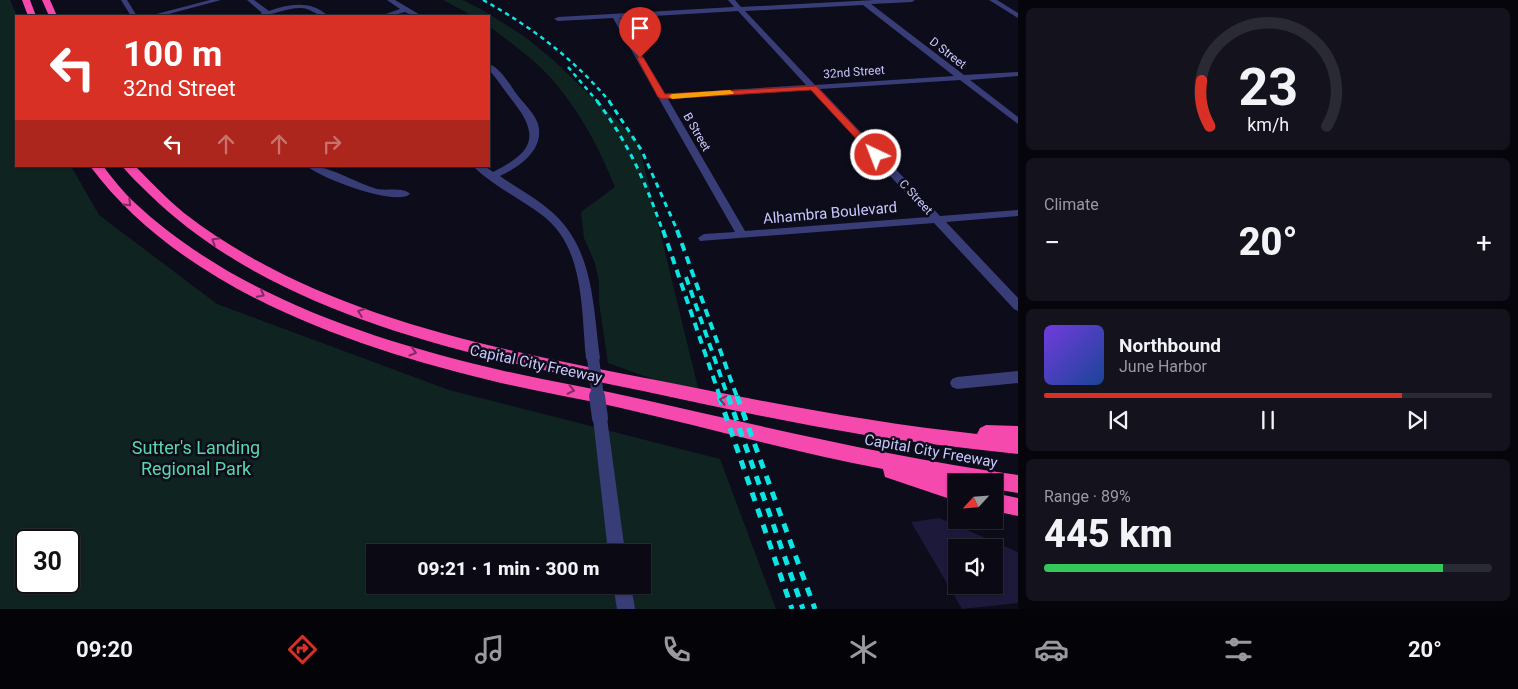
<!DOCTYPE html>
<html lang="en">
<head>
<meta charset="utf-8">
<style>
  :root { --surface:#0a0914; --page:#13121d; --text:#f1f3f6; --muted:#999aa0; --line:#2a2a34; --accent:#d93025 }
  body { margin:0; font-family:Roboto,sans-serif; background:var(--page); color:var(--text); height:100vh; display:flex; flex-direction:column; font-size:19px; white-space:nowrap }
  * { box-sizing:border-box; margin:0 }
  p { font-size:16px; color:var(--muted) }
  .icon { flex:none; width:28px; height:28px; fill:none; stroke:currentColor; stroke-width:2; stroke-linecap:round; stroke-linejoin:round }
  .map { position:relative; flex:1; overflow:hidden }
  .side { display:flex; flex-direction:column; gap:8px; padding:8px; background:#06050b; width:500px }
  .side>* { flex:none }
  .hud { position:absolute; left:15px; top:15px; width:475px; height:152px; border-radius:0px; box-shadow:0 1px 4px #0004,0 0 0 1px var(--line); background:#d93025; color:#fff; overflow:hidden }
  .needle { width:32px; rotate:244deg }
  .buttons { position:absolute; left:948px; top:474px; display:grid; gap:10px }
  .buttons a { display:grid; place-items:center; width:55px; height:55px; border-radius:0px; background:var(--surface); box-shadow:0 1px 4px #0004,0 0 0 1px var(--line); font-size:25px }
  .speed { position:absolute; left:15px; top:529px; display:flex; gap:10px; font-size:25px; font-weight:700; text-align:center }
  .speed>* { display:grid; place-content:center; width:65px; height:65px; border-radius:50%; background:var(--surface); box-shadow:0 1px 4px #0004,0 0 0 1px var(--line); line-height:1 }
  .speed .limit { border:2px solid #111; border-radius:8px; background:#fff; color:#111 }
  .pin { position:absolute; display:grid; place-items:center; width:42px; height:42px; color:#fff; margin:-51px -21px; border-radius:50% 50% 50% 0; rotate:-45deg; box-shadow:0 0 5px #0007 }
  .pin .icon { rotate:45deg }
  .me { position:absolute; width:55px; margin:-28px; rotate:317deg; stroke-linejoin:round; filter:drop-shadow(0 0 4px #0008) }
  .turn { display:flex; align-items:center; gap:18px; height:105px; padding:0 25px; font-size:22px }
  .turn .icon { width:65px; height:65px; stroke-width:2.5 }
  .turn b { display:block; font-size:35px; line-height:42px }
  .lanes { display:flex; align-items:center; height:48px; padding:0 25px; background:#0003; justify-content:center; gap:25px; direction:ltr }
  .lanes .off { opacity:.35 }
  .big { font-size:38px; font-weight:800; line-height:1.1 }
  .side .card { flex:1; display:flex; flex-direction:column; justify-content:center; gap:8px; min-width:0; padding:0 18px; border-radius:8px; background:var(--page) }
  .side .dial { align-items:center; gap:0 }
  .dial svg { height:130px; overflow:visible; fill:none; stroke:var(--line); stroke-width:7; stroke-linecap:round; text-anchor:middle }
  .dial text { fill:var(--text); stroke:none }
  .song { display:flex; align-items:center; gap:15px }
  .cover { width:60px; height:60px; border-radius:8px; background:linear-gradient(135deg,hsl(260 70% 55%),hsl(220 70% 35%)) }
  .played { height:5px; border-radius:2px; background:linear-gradient(90deg,var(--accent) 80%,var(--line) 80%) }
  .keys { display:flex; justify-content:space-around; direction:ltr }
  .heat { display:flex; justify-content:space-between; align-items:center; font-size:28px; direction:ltr }
  .charge { height:8px; border-radius:4px; background:linear-gradient(90deg,#34c759 89%,var(--line) 0) }
  .trip { position:absolute; left:366px; top:544px; width:285px; height:50px; border-radius:0px; background:var(--surface); box-shadow:0 1px 4px #0004,0 0 0 1px var(--line); font-weight:800; line-height:50px; text-align:center }
  .dock { display:flex; height:80px; justify-content:space-around; align-items:center; background:#040408; color:var(--muted) }
  .dock .icon { width:35px; height:35px }
  .dock .on { color:var(--accent) }
  .dock b { font-size:22px; color:var(--text) }
  main { display:flex; flex:1; min-height:0 }
  .map>svg:first-child { display:block }
  .green { fill:#0f2421; fill-rule:evenodd }
  .building { fill:#1c193a; fill-rule:evenodd }
  .lines { fill:none; stroke-linecap:round; stroke-linejoin:round }
  .minor { fill:#393d77; fill-rule:evenodd }
  .highway { fill:#f649ae; fill-rule:evenodd }
  .rail-far3 { stroke:#0ce5e3; stroke-width:2.5; stroke-dasharray:4.5 4; stroke-linecap:butt }
  .rail-far2 { stroke:#0ce5e3; stroke-width:3; stroke-dasharray:5.5 5; stroke-linecap:butt }
  .rail-far1 { stroke:#0ce5e3; stroke-width:4; stroke-dasharray:8 6; stroke-linecap:butt }
  .rail { stroke:#0ce5e3; stroke-width:5; stroke-dasharray:9 8; stroke-linecap:butt }
  .minor-bridge-far1 { stroke:#393d77; stroke-width:12 }
  .minor-bridge { stroke:#393d77; stroke-width:16 }
  .oneway { stroke:#822a64 }
  .route { fill:#d93025; stroke:#8d1f18 }
  .slow { fill:#f59e0b }
  .labels { text-anchor:middle; dominant-baseline:central; stroke-width:5; stroke-linejoin:round; paint-order:stroke }
  .far-street-label { font-size:12px; fill:#c8c8fc; stroke:#0d0c1b }
  .street-label { font-size:15px; fill:#c8c8fc; stroke:#0d0c1b }
  .near-park-label { font-size:18px; fill:#59d7aa; stroke:#0d0c1b }
</style>
</head>
<body>
<main>
<div class="map">
<svg width="1018" height="609" viewBox="0 0 1018 609">
  <rect width="100%" height="100%" fill="#0d0c1b"/>
  <path class="green" d="M 0,0 L 10,0 L 17,16 L 16,166 L 71,166 L 99,215 L 217,304 L 449,390 L 720,459 L 776,609 L 0,609 ZM 26,540 L 69,540 L 69,582 L 26,582 ZM 375,552 L 642,552 L 642,585 L 375,585 Z
    M 443,0 L 463,0 L 486,12 L 525,37 L 552,59 L 638,141 L 700,396 L 608,363 L 599,302 L 599,282 L 595,263 L 584,238 L 581,212 L 615,187 C 600,150 582,115 556,84 C 537,61 512,44 489,26 L 489,16 L 473,16 Z"/>
  <path class="building" d="M 939,518 L 1018,552 L 1018,603 L 962,609 L 911,522 ZM 956,548 L 994,548 L 994,585 L 956,585 Z"/>
  <g class="lines">
    <path class="minor" d="M 121,0 L 127,0 L 137,16 L 131,16 Z
      M 210,0 L 221,0 L 161,16 L 149,16 Z
      M 247,0 L 254,0 L 269,11 C 289,4 311,0 328,16 C 317,17 311,8 301,8 C 285,8 272,16 257,16 L 262,13 Z
      M 387,0 L 395,0 L 422,16 L 413,16 L 405,12 L 390,16 L 380,16 L 400,9 Z
      M 728,0 L 735,0 L 741,7 L 874,0 L 915,0 L 912,2 L 871,4 L 964,75 L 1018,72 L 1018,76 L 970,80 L 1018,117 L 1018,124 L 960,80 L 820,89 L 940,216 L 1018,210 L 1018,216 L 946,222 L 1018,298 L 1018,311 L 1014,309 L 934,223 L 700,241 L 698,238 L 704,234 L 735,232 L 613,18 L 558,21 L 554,19 L 558,17 L 734,7 ZM 863,5 L 954,76 L 815,85 L 745,11 ZM 738,11 L 806,85 L 665,94 L 620,18 ZM 811,90 L 928,217 L 745,231 L 668,99 Z
      M 989,0 L 997,0 L 1018,13 L 1018,18 Z
      M 489,64 C 500,68 509,83 515,92 C 522,102 534,112 538,124 C 545,150 519,167 500,176 C 517,188 538,199 553,213 C 594,250 593,307 600,358 L 598,362 L 593,363 L 588,362 L 586,358 C 581,310 585,247 542,215 C 522,200 489,183 473,166 L 485,166 L 493,172 C 529,154 542,139 515,104 C 506,93 499,81 489,70 Z
      M 307,166 C 332,166 353,182 377,189 C 387,191 403,187 410,194 C 396,207 320,178 307,166 Z
      M 1018,371 L 1018,383 L 957,389 L 952,387 L 950,383 L 952,379 L 957,377 Z
      M 600,412 L 605,414 L 607,418 L 625,552 L 608,552 L 593,418 L 595,414 Z
      M 613,585 L 631,585 L 635,609 L 617,609 Z"/>
    <path class="highway" d="M 22,0 L 30,0 L 36,16 L 28,16 Z
      M 42,0 L 50,0 L 57,16 L 49,16 Z
      M 90,166 L 103,166 C 113,179 123,192 135,203 C 234,295 371,340 500,370 C 548,381 597,389 645,400 C 769,428 892,457 1018,475 L 1018,493 L 994,489 L 994,482 L 956,482 L 956,501 L 885,477 L 883,469 C 795,452 708,428 621,408 C 581,399 541,392 501,383 C 356,349 182,290 90,166 Z
      M 122,166 L 135,166 C 151,182 167,199 184,213 C 320,318 497,349 661,381 C 766,402 871,423 977,434 L 980,428 L 986,425 L 1018,426 L 1018,454 C 967,448 916,443 865,435 C 791,423 717,407 643,391 C 474,356 278,319 149,194 C 140,185 130,176 122,166 Z
      M 994,493 L 1018,498 L 1018,516 L 994,511 Z"/>
    <path class="rail-far3" d="M 483,0 C 532,27 574,59 610,102
      M 568,67 L 598,102"/>
    <path class="rail-far2" d="M 597,101 C 628,142 646,183 663,232
      M 609,101 L 642,151 L 678,232"/>
    <path class="rail-far1" d="M 663,230 L 720,397
      M 677,230 L 737,397
      M 686,277 L 728,397"/>
    <path class="rail" d="M 719,396 L 792,609
      M 728,396 L 803,609
      M 737,396 L 815,609"/>
    <path class="minor-bridge-far1" d="M 593,358 L 598,397"/>
    <path class="minor-bridge" d="M 597,396 L 600,418"/>
  </g>
  <defs><path id="oneway-chevron" d="M-2-3.5L2.5 0L-2 3.5" fill="none" stroke-width="1.6" stroke-linecap="round" stroke-linejoin="round" transform="scale(1.25)"/></defs>
  <g class="oneway">
    <use href="#oneway-chevron" transform="translate(128 203) rotate(44)"/>
    <use href="#oneway-chevron" transform="translate(215 241) rotate(-148)"/>
    <use href="#oneway-chevron" transform="translate(261 294) rotate(28)"/>
    <use href="#oneway-chevron" transform="translate(361 312) rotate(-160)"/>
    <use href="#oneway-chevron" transform="translate(413 352) rotate(17)"/>
    <use href="#oneway-chevron" transform="translate(571 390) rotate(12)"/>
    <use href="#oneway-chevron" transform="translate(723 400) rotate(-169)"/>
  </g>
  <path class="route" d="M 638,57 L 643,57 L 665,94 L 816,86 L 881,155 L 879,157 L 873,157 L 811,90 L 662,99 L 658,97 L 637,58 Z"/>
  <path class="slow" d="M 730,90 L 734,93 L 733,94 L 672,99 L 669,96 L 672,94 Z"/>
  <g class="labels">
    <g class="far-street-label">
      <text transform="translate(948 53) rotate(38)">D Street</text>
      <text transform="translate(854 72) rotate(-4)">32nd Street</text>
      <text transform="translate(697 132) rotate(60)">B Street</text>
      <text transform="translate(916 197) rotate(47)">C Street</text>
    </g>
    <g class="street-label">
      <text transform="translate(830 213) rotate(-5)">Alhambra Boulevard</text>
      <text transform="translate(536 364) rotate(12)">Capital City Freeway</text>
      <text transform="translate(931 451) rotate(10)">Capital City Freeway</text>
    </g>
    <g class="near-park-label">
      <text x="196" y="447">Sutter's Landing<tspan x="196" dy="21">Regional Park</tspan></text>
    </g>
  </g>
</svg>
<div class="buttons">
<a><svg class="needle" viewBox="-14 -14 28 28"><path d="M0-13l5 13h-10z" fill="#e53935"/><path d="M0 13l5-13h-10z" fill="#999aa0"/></svg></a>
<a><svg class="icon" aria-label="sound" viewBox="0 0 24 24"><path d="M4 9h4l5-4v14l-5-4H4zM17 9q2 3 0 6"/></svg></a>
</div>
<div class="speed"><div class="limit">30</div></div>
<div class="pin" style="left:640px;top:58px;background:#d93025"><svg class="icon" aria-label="arrive" viewBox="0 0 24 24"><path d="M6 21V4h12l-3 4 3 4H6"/></svg></div>
<svg class="me" style="left:876px;top:155px" viewBox="-20 -20 40 40"><circle r="17" fill="#d93025" stroke="#fff" stroke-width="3"/><path d="M0-11L8 9 0 5-8 9z" fill="#fff"/></svg>
<div class="trip">09:21 · 1 min · 300 m</div>
<div class="hud">
<div class="turn"><svg class="icon" aria-label="left" viewBox="0 0 24 24"><path d="M17 20v-9H6M10 6l-5 5 5 5"/></svg><div><b>100 m</b>32nd Street</div></div>
<div class="lanes"><svg class="icon" aria-label="left" viewBox="0 0 24 24"><path d="M17 20v-9H6M10 6l-5 5 5 5"/></svg><svg class="icon off" aria-label="ahead" viewBox="0 0 24 24"><path d="M12 20V5M6 11l6-6 6 6"/></svg><svg class="icon off" aria-label="ahead" viewBox="0 0 24 24"><path d="M12 20V5M6 11l6-6 6 6"/></svg><svg class="icon off" aria-label="right" viewBox="0 0 24 24"><path d="M7 20v-9h11M14 6l5 5-5 5"/></svg></div>
</div>
</div>
<section class="side">
<div class="card dial"><svg viewBox="0 0 100 80">
<path d="M14 69A42 42 0 1 1 86 69"/>
<path d="M14 69A42 42 0 0 1 9 41" stroke="#d93025"/>
<text x="50" y="56" font-size="32" font-weight="700">23</text>
<text x="50" y="72" font-size="11">km/h</text>
</svg></div>
<div class="card"><p>Climate</p>
<div class="heat"><a>−</a><b class="big">20°</b><a>+</a></div>
</div>
<div class="card">
<div class="song"><i class="cover"></i><div><b>Northbound</b><p>June Harbor</p></div></div>
<div class="played"></div>
<div class="keys"><svg class="icon" aria-label="previous" viewBox="0 0 24 24"><path d="M18 5L8 12l10 7zM5 5v14"/></svg><svg class="icon" aria-label="pause" viewBox="0 0 24 24"><path d="M8 5v14M16 5v14"/></svg><svg class="icon" aria-label="next" viewBox="0 0 24 24"><path d="M6 5l10 7-10 7zM19 5v14"/></svg></div>
</div>
<div class="card"><p>Range · 89%</p><b class="big">445 km</b><div class="charge"></div></div>
</section>
</main>
<nav class="dock">
<b>09:20</b>
<svg class="icon on" aria-label="directions" viewBox="0 0 24 24"><path d="M12 3l9 9-9 9-9-9zM9 14v-3h6M13 9l2 2-2 2"/></svg>
<svg class="icon" aria-label="music" viewBox="0 0 24 24"><path d="M9 18V5l10-2v13"/><circle cx="6" cy="18" r="3"/><circle cx="16" cy="16" r="3"/></svg>
<svg class="icon" aria-label="phone" viewBox="0 0 24 24"><path d="M5 4h4l2 5-3 2q2 4 5 5l2-3 5 2v4C11 20 4 13 5 4z"/></svg>
<svg class="icon" aria-label="climate" viewBox="0 0 24 24"><path d="M12 3v18M4 7l16 10M4 17L20 7"/></svg>
<svg class="icon" aria-label="car" viewBox="0 0 24 24"><path d="M5 17H2v-5l4-1 3-4h7l3 4 3 1v5h-3M9 17h6M6 11h13"/><circle cx="7" cy="17" r="2"/><circle cx="17" cy="17" r="2"/></svg>
<svg class="icon" aria-label="filters" viewBox="0 0 24 24"><path d="M4 7h16M4 17h16"/><circle cx="9" cy="7" r="2"/><circle cx="15" cy="17" r="2"/></svg>
<b>20°</b>
</nav>
</body>
</html>
